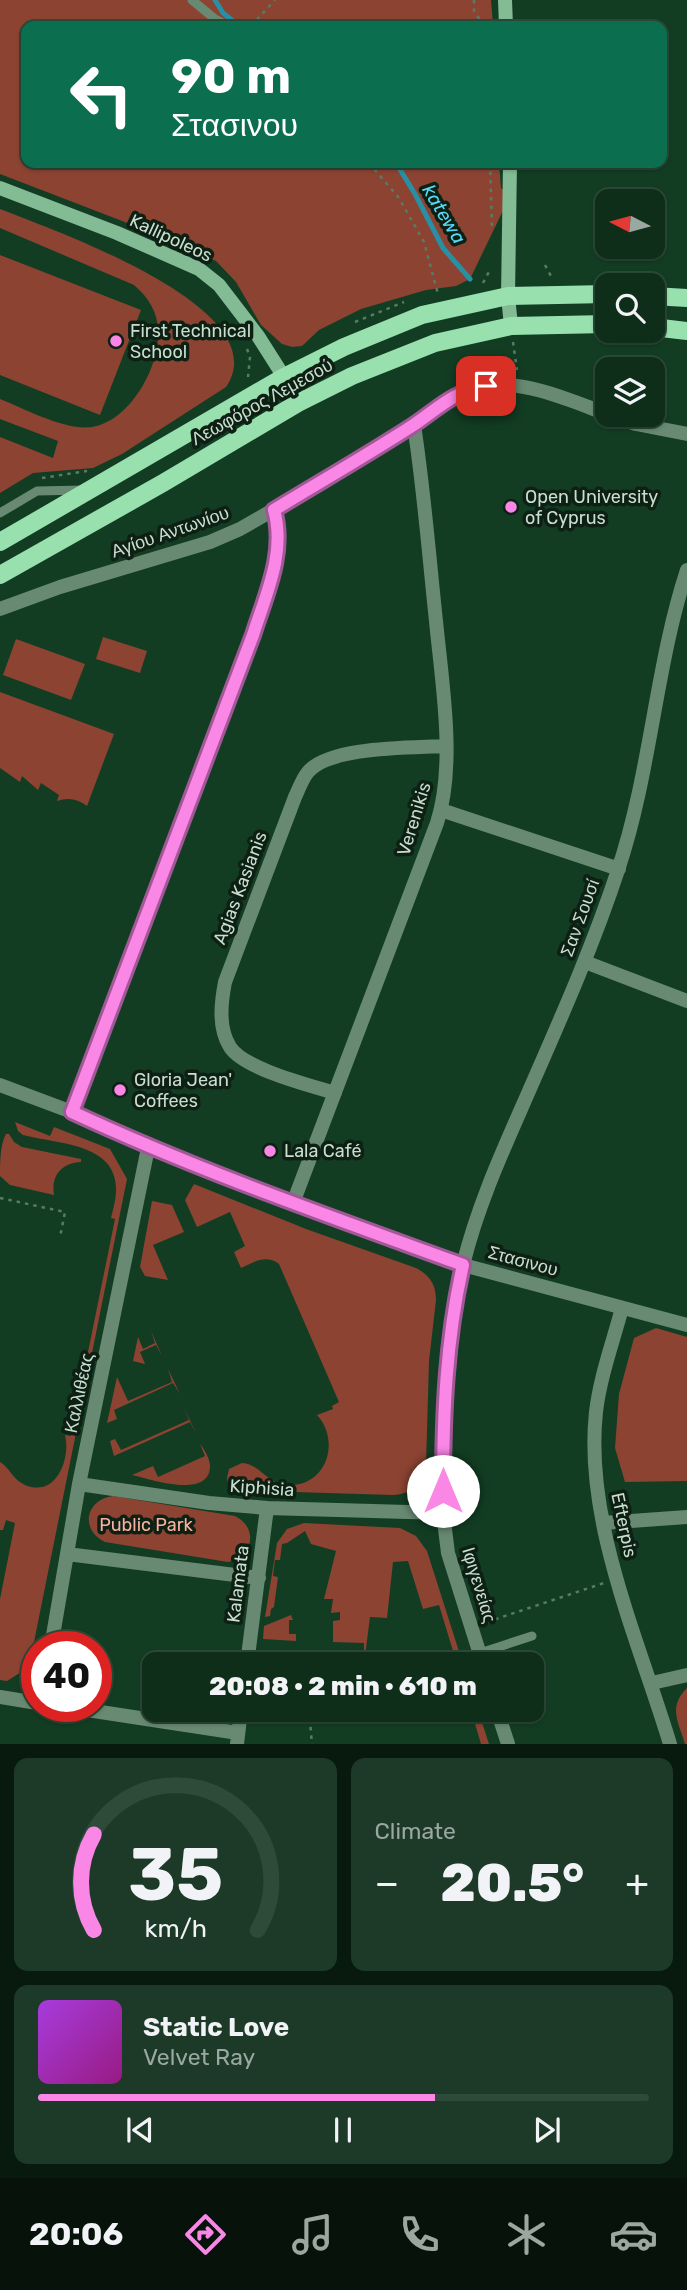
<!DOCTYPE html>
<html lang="en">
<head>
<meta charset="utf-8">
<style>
  :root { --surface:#0e2e1a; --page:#1c3a27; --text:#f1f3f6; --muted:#9ba8a2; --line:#2e4a39; --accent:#fa87e6 }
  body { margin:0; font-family:Rubik,sans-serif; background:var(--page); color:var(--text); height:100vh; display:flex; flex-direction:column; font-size:26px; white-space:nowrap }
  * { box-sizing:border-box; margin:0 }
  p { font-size:23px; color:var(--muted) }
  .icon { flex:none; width:38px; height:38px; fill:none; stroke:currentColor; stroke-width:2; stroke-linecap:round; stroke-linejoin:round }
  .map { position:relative; height:1744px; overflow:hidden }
  .drawer { display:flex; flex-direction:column; gap:14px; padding:14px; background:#08190e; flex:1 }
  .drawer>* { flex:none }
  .guide { position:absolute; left:21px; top:21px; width:646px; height:147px; border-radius:14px; box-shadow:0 2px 5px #0004,0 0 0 2px var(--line); background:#0b6e4f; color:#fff; overflow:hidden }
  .needle { width:46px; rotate:276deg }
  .fabs { position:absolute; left:595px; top:189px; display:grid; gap:14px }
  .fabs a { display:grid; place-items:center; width:70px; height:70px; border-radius:14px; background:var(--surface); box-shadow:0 2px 5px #0004,0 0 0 2px var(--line); font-size:35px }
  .speed { position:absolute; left:21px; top:1631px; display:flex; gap:14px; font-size:35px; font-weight:700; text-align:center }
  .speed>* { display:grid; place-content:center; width:91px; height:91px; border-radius:50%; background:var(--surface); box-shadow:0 2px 5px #0004,0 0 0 2px var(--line); line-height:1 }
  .speed .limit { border:10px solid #d22; background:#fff; color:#111 }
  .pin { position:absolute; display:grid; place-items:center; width:60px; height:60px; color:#fff; margin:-30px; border-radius:14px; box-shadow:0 4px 10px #0006 }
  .me { position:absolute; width:77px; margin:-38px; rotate:0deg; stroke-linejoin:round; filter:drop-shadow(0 0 5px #0008) }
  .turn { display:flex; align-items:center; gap:24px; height:147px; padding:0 35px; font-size:32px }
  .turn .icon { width:91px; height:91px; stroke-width:2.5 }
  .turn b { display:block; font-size:49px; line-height:60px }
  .big { font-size:52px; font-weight:800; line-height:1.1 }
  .drawer .card { flex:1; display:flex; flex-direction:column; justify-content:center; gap:10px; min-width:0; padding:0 24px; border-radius:14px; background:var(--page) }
  .drawer .dial { align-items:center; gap:0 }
  .dial svg { height:182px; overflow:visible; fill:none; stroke:var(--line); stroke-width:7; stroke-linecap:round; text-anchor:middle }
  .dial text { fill:var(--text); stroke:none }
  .song { display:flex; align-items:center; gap:21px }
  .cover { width:84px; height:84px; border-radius:10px; background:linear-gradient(135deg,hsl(280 70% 55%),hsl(310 70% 35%)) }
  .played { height:7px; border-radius:4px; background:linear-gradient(90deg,var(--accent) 65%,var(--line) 65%) }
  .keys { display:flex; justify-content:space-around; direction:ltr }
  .heat { display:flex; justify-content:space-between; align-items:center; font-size:38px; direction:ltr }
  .drawer .tiles { flex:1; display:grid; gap:14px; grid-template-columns:1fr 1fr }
  .card:last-child { grid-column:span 2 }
  .trip { position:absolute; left:142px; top:1652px; width:402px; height:70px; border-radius:14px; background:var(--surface); box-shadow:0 2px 5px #0004,0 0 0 2px var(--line); font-weight:800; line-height:70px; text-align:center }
  .tabs { display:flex; height:112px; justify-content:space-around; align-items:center; background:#06120a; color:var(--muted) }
  .tabs .icon { width:49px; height:49px }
  .tabs .current { color:var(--accent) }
  .tabs b { font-size:32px; color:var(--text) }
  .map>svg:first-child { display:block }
  .green { fill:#8c4332 }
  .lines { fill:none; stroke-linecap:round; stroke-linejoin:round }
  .stream { stroke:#288fa4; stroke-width:5 }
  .path { stroke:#587b65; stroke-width:2.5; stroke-dasharray:3.5 5; stroke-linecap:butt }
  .service { stroke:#688a72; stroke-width:9 }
  .minor { stroke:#688a72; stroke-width:14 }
  .tertiary { stroke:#688a72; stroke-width:14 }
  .secondary { stroke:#83bb95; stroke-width:14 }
  .primary { stroke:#98e1af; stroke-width:18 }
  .route-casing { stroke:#a25896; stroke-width:18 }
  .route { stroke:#fa87e6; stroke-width:12 }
  .poi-dot { fill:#fa87e6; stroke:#0e1f14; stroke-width:2.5 }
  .labels { text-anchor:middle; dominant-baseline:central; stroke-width:7; stroke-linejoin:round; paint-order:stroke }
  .street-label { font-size:18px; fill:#c8dfce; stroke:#0e1f14 }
  .poi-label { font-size:18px; fill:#c8dfce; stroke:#0e1f14; text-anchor:start }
  .park-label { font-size:18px; fill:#f9b19f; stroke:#0e1f14 }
  .water-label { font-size:19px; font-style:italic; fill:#58daf6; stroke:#0e1f14 }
</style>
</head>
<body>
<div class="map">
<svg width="687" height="1744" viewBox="0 0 687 1744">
  <rect width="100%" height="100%" fill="#123d23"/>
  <path class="green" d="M 0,0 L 491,0 L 493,26 L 26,26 L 26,163 L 499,163 L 501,188 L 510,196 L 470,279 L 456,286 L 426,290 L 361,309 L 319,330 L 302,346 L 292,347 L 282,344 L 261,325 L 236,282 L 216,261 L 130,224 L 0,174 Z
    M 0,209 C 50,229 280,308 226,387 L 122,454 L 93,468 L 33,473 L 0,493 L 0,437 L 53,458 L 58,441 L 0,419 L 0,399 C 25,409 66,431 92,427 C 130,421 160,367 158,331 C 158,312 148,297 134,285 L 0,228 Z
    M 0,255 L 141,310 L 100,415 L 0,375 Z
    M 103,637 L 147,651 L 140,673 L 96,659 Z
    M 16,639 L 85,664 L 71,700 L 3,675 Z
    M 0,692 L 114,734 L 87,806 C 78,799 68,797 57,801 L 59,795 L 41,783 L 38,790 L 22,776 L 20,782 L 0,768 Z
    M 15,1122 L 50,1136 L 54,1127 L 110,1149 L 127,1179 L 29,1667 L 7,1681 L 0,1680 L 0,1599 L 15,1523 L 6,1520 L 3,1530 L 0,1530 L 0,1462 C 10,1468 13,1480 25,1485 C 56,1498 71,1459 65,1435 L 71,1436 L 115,1219 L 111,1218 C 113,1209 116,1200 116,1191 C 118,1143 57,1144 23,1135 L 18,1131 Z
    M 6,1134 L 9,1134 L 14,1142 L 22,1147 L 81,1159 L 81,1162 C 61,1163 51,1176 54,1195 L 10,1185 L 0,1176 C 0,1162 0,1145 6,1134 Z
    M 194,1184 L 306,1229 L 416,1268 C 430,1275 436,1285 436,1300 L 429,1361 L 426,1465 C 423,1483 412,1494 393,1495 L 233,1490 L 229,1488 L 227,1478 L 229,1469 L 242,1463 C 261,1464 267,1486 291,1485 C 328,1484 340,1440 317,1415 L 333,1409 L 332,1406 L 339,1402 L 279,1264 C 266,1254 254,1262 241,1268 L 234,1252 L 245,1246 L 230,1212 L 197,1227 L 185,1200 Z
    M 152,1201 L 172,1205 L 184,1232 L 153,1245 L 168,1280 L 145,1276 L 140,1267 Z
    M 656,1328 L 687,1337 L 687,1481 L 625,1482 L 615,1448 L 619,1394 L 634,1338 Z
    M 151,1331 L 162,1356 L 156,1345 L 140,1352 L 145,1364 L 133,1361 L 138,1337 L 143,1349 L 155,1343 Z
    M 168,1369 L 180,1394 L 173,1383 L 114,1410 L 117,1419 L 107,1423 L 117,1377 L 128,1401 L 172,1382 Z
    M 184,1408 L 196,1433 L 190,1422 L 114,1456 L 110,1441 L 115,1439 L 121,1450 L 189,1420 Z
    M 200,1444 C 204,1449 211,1460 210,1468 C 207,1499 150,1479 132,1475 L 153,1466 L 158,1477 L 205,1456 Z
    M 113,1496 L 235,1516 C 259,1528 253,1557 228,1562 L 105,1542 C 80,1530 85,1500 113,1496 Z
    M 304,1523 L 400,1528 L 416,1536 L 427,1551 L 463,1664 L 457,1664 L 439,1605 L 423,1609 L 408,1561 L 393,1562 L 387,1618 L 370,1617 L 364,1664 L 364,1643 L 333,1642 L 333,1621 L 340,1620 L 340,1612 L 331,1613 L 333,1599 L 324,1599 L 336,1551 L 311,1544 L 305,1531 L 287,1543 L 282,1544 L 280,1560 L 275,1560 L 273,1576 L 278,1577 L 274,1607 L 271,1609 L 270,1616 L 265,1617 L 277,1543 L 287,1529 Z
    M 291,1615 L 293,1620 L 289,1620 L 289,1634 L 296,1634 L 296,1641 L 263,1639 L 264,1626 Z
    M 687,1688 L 687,1744 L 685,1744 C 678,1721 668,1707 687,1688 Z
    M 429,1710 L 460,1710 L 461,1714 L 433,1723 Z
    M 471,1710 L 478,1710 L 489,1744 L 481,1744 Z"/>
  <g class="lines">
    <path class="stream" d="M 215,0 L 223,13 L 239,26
      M 396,163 L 415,194 L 443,248 L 470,279"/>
    <path class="path" d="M 474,0 L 474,11 L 484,26
      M 251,26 L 275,0
      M 369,163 L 399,198 L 424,242 L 438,294
      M 490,163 L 492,229
      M 545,265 L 552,278
      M 483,283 L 491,268
      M 620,284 L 638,285
      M 355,322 L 404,302
      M 619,337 L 640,337
      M 513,342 L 517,370
      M 247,349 L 250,357 L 248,377
      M 42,478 L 87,471
      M 0,1198 L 65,1212 L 60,1237
      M 487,1622 L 604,1583
      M 309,1710 L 312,1744"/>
    <path class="service" d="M 192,0 L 215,19 L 228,26
      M 0,513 L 37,491 L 83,490
      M 480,1653 L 532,1636"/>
    <path class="minor" d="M 609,415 L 636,424 L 687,434
      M 0,609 L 60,587 L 210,542 L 240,529 C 297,497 353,462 410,427 C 436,411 456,388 489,385 C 530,382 569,400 607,414
      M 441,810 L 619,869
      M 585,962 L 687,1001
      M 335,1093 C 309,1085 244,1069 230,1047 C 218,1028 221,1003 225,982 L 295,797 C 299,789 302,779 308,772 C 330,746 412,748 445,746
      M 72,1112 L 253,635 C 266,594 286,553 274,510
      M 293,1203 L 437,823 C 456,764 442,684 436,621 C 429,556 424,490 414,425
      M 463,1265 C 478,1204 504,1148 529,1091 C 561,1018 593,946 618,870 C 651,772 655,668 687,570
      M 622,1308 C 613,1342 600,1377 596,1412 C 584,1521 639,1641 670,1744
      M 79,1484 L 209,1503 L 267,1508 L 443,1513
      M 603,1523 L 687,1517
      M 67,1554 L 259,1578
      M 51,1647 L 79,1484 L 148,1148
      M 247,1664 L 267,1508
      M 652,1683 L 687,1675
      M 0,1697 L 37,1703
      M 61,1706 L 238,1733
      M 237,1744 L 241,1710"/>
    <path class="tertiary" d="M 0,1085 L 72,1112 L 148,1148 L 293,1203 L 463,1265 L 687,1325
      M 463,1265 L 455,1299 L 446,1378 L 443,1513 L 448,1553 L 483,1664
      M 497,1710 L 508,1744"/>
    <path class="secondary" d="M 505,0 L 506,26
      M 510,163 L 508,296 L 511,326
      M 0,188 L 117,233 L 199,269 L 219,285 L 258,336 L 284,377"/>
    <path class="primary" d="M 653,296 L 687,298
      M 653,327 L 687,331
      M 0,542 L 284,377 L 344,347 L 422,315 L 508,296 L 607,294
      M 0,575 L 163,483 L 298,403 L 352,376 L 435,343 L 511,326 L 607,324"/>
  </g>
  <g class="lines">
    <defs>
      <path id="route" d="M 443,1491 C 443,1415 446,1339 463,1265 C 331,1217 199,1171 72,1112 L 253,635 C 266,594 286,553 274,510 C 320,482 367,455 412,426 C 439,408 452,392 486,386"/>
    </defs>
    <use href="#route" class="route-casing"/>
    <use href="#route" class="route"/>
  </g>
  <g class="poi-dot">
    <circle cx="116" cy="341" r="7"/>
    <circle cx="511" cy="507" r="7"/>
    <circle cx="120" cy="1090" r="7"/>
    <circle cx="270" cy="1151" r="7"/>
  </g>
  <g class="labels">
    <g class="street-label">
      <text transform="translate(171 238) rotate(25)">Kallipoleos</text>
      <text transform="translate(262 402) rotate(-29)">Λεωφόρος Λεμεσού</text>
      <text transform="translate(170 532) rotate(-19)">Αγίου Αντωνίου</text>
      <text transform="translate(414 819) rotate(-73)">Verenikis</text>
      <text transform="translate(240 888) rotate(-69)">Agias Kasianis</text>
      <text transform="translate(580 918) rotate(-70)">Σαν Σουσί</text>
      <text transform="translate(523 1261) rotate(15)">Στασινου</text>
      <text transform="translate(79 1393) rotate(-78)">Καλλιθέας</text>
      <text transform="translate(262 1488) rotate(4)">Kiphisia</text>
      <text transform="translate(624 1525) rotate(78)">Efterpis</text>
      <text transform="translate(238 1584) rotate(-83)">Kalamata</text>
      <text transform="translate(479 1585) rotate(73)">Ιφιγενείας</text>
    </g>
    <g class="poi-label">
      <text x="130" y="331">First Technical<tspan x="130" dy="21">School</tspan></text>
      <text x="525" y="497">Open University<tspan x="525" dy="21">of Cyprus</tspan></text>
      <text x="134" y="1080">Gloria Jean'<tspan x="134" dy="21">Coffees</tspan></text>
      <text x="284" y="1151">Lala Café</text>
    </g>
    <g class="park-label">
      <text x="146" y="1525">Public Park</text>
    </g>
    <g class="water-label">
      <text transform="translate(444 214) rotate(59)">katewa</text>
    </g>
  </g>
</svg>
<div class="fabs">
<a><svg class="needle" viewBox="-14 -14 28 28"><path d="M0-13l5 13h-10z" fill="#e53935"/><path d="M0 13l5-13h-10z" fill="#9ba8a2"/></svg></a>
<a><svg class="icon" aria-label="search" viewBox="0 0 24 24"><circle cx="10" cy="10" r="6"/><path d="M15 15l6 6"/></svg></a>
<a><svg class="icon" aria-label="layers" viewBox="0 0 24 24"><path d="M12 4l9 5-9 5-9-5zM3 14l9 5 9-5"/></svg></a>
</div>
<div class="speed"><div class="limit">40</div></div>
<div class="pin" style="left:486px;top:386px;background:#d93025"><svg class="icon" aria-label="arrive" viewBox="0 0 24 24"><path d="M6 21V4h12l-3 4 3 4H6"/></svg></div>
<svg class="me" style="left:443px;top:1491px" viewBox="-20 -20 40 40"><circle r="19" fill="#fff"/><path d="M0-13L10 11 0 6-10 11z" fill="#fa87e6"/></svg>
<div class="trip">20:08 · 2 min · 610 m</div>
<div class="guide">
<div class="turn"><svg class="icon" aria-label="left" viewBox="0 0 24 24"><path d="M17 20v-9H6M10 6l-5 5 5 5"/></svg><div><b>90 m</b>Στασινου</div></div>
</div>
</div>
<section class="drawer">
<div class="tiles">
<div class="card dial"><svg viewBox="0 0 100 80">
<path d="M14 69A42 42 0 1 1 86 69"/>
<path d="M14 69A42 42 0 0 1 14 27" stroke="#fa87e6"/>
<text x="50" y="56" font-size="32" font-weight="700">35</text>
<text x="50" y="72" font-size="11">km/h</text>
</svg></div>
<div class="card"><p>Climate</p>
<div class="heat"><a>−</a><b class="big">20.5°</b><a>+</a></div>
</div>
<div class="card">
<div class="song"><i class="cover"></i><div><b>Static Love</b><p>Velvet Ray</p></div></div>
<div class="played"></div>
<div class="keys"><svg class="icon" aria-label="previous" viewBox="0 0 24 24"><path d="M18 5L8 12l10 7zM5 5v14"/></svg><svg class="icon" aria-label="pause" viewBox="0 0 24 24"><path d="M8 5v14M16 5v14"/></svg><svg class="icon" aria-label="next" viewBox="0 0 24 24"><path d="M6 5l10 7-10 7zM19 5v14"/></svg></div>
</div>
</div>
</section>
<nav class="tabs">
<b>20:06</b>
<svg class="icon current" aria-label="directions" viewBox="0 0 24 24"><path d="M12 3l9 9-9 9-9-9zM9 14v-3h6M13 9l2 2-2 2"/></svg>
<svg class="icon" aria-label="music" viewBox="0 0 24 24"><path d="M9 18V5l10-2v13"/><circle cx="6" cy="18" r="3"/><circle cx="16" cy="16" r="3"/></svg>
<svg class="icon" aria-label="phone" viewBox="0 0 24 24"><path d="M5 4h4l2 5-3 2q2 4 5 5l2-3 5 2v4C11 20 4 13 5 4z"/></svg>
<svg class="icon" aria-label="climate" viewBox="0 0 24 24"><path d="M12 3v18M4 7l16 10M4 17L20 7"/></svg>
<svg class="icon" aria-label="car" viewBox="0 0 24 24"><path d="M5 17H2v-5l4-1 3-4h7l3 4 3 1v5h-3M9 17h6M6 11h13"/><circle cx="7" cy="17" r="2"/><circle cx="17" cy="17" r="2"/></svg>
</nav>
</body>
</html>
